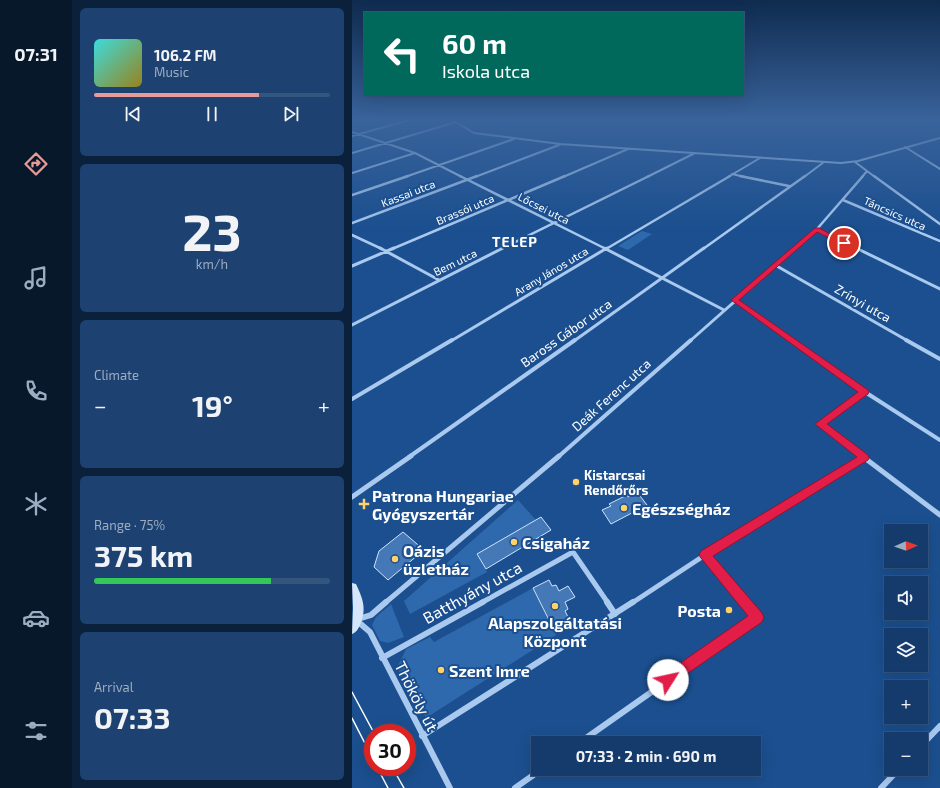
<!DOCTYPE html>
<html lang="en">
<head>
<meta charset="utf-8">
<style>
  :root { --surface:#143b6b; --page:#1d4271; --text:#f1f3f6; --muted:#9dadc1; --line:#33557e; --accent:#e69b98 }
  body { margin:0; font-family:"Exo 2",sans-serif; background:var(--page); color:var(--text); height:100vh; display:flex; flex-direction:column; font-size:15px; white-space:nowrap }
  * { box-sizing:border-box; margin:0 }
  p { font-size:13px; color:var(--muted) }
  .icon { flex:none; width:22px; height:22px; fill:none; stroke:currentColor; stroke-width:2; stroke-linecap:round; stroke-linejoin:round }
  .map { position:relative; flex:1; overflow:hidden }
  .details { display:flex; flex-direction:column; gap:8px; padding:8px; background:#0b203b; width:280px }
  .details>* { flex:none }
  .top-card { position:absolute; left:12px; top:12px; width:380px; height:84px; border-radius:0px; box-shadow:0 4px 16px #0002,0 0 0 1px var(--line); background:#00695c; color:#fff; overflow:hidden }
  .needle { width:26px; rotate:88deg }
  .tools { position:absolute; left:532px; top:524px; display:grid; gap:8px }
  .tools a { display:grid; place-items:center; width:44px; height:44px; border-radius:0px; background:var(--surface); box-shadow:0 4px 16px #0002,0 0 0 1px var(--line); font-size:20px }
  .speed { position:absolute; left:12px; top:724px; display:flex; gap:8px; font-size:20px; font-weight:700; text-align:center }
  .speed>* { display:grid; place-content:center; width:52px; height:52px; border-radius:50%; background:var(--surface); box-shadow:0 4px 16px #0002,0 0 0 1px var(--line); line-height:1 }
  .speed .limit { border:6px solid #d22; background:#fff; color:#111 }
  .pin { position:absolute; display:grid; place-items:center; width:34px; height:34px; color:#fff; margin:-17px; border:2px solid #fff; border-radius:50%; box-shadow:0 1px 4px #0007 }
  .me { position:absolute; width:44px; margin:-22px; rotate:55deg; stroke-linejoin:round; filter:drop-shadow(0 0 3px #0008) }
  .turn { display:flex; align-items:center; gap:14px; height:84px; padding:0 12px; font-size:18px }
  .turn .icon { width:52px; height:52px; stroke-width:2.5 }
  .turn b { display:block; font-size:28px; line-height:34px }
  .big { font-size:30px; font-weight:700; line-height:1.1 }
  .details .widget { flex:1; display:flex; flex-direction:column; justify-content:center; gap:6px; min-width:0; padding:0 14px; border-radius:6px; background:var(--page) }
  .details .dial { align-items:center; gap:0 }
  .dial b { font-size:52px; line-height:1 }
  .song { display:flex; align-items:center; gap:12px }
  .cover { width:48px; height:48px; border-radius:6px; background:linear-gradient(135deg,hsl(180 70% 55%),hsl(50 70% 35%)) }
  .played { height:4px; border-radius:2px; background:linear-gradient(90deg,var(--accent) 70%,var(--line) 70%) }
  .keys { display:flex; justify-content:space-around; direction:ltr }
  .heat { display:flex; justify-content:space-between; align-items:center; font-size:22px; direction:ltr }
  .charge { height:6px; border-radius:3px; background:linear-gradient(90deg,#34c759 75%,var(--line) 0) }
  .trip { position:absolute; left:179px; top:736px; width:230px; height:40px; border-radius:0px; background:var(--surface); box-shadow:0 4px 16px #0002,0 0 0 1px var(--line); font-weight:700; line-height:40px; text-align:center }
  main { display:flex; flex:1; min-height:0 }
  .dock { display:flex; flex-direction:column; width:72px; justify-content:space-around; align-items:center; background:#08182b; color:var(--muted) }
  .dock .icon { width:28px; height:28px }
  .dock .on { color:var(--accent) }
  .dock b { font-size:18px; color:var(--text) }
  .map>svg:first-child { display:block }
  .green { fill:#2e69ad }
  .building { fill:#4478b7; stroke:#cfe3fa }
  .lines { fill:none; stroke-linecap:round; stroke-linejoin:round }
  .street-far5 { stroke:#a9c9ee; stroke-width:2 }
  .street-far4 { stroke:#a9c9ee; stroke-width:2.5 }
  .street-far3 { stroke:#a9c9ee; stroke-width:3 }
  .street-far2 { stroke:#a9c9ee; stroke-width:4 }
  .street-far1 { stroke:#a9c9ee; stroke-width:5 }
  .street { stroke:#a9c9ee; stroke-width:6 }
  .secondary { fill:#d6e6fa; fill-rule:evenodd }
  .tram { stroke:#fff; stroke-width:1.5 }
  .route { fill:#e11d48; stroke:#92132f }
  .poi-dot { fill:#ffd166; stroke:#1b4f8f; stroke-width:1.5 }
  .labels { text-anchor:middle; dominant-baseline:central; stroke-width:4; stroke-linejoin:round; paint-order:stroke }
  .far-street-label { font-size:11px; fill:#fff; stroke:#1b4f8f }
  .street-label { font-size:13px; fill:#fff; stroke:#1b4f8f }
  .poi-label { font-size:13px; font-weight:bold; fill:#fff; stroke:#1b4f8f; text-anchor:start }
  .far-district-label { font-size:14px; font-weight:bold; letter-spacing:1px; fill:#fff; stroke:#1b4f8f }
  .near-poi-label { font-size:16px; font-weight:bold; fill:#fff; stroke:#1b4f8f; text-anchor:start }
  .near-street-label { font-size:16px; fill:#fff; stroke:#1b4f8f }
</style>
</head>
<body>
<main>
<nav class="dock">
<b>07:31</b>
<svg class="icon on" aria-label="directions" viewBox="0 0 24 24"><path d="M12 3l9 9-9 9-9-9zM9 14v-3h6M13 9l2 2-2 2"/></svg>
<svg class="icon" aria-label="music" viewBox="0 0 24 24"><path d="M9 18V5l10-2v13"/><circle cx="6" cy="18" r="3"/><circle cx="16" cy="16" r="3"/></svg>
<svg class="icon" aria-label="phone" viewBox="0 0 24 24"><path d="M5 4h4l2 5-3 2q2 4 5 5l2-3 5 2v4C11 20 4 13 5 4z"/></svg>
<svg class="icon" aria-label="climate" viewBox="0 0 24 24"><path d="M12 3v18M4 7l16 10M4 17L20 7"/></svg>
<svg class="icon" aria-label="car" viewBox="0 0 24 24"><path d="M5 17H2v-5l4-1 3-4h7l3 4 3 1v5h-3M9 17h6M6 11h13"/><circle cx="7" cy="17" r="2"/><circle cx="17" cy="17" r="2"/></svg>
<svg class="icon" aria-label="filters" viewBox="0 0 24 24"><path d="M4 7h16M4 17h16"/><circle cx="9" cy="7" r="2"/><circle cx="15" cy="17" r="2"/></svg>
</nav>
<section class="details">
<div class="widget">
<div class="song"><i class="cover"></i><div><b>106.2 FM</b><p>Music</p></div></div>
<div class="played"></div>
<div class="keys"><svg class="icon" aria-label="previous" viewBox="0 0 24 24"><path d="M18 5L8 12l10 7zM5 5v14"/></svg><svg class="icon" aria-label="pause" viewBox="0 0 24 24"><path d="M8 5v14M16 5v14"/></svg><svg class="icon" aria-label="next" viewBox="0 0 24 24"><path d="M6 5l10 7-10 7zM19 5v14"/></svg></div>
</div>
<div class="widget dial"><b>23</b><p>km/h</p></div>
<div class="widget"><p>Climate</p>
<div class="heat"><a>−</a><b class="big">19°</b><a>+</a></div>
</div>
<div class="widget"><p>Range · 75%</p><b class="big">375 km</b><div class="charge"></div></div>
<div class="widget"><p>Arrival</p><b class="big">07:33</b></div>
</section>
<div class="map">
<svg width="588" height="788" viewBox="0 0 588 788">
  <rect width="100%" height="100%" fill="#1b4f8f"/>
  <path class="green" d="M 290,231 L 300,234 L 276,250 L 266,246 Z
    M 166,500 L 184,520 L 125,554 L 135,572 L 58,614 L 52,601 Z
    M 181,588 L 204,635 L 74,718 L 45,668 L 54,649 L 78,637 L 82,642 Z
    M 39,604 L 52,637 L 36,643 L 28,641 L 20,625 L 24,617 Z"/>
  <path class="building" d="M 285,492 L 295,505 L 259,524 L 250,510 L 259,506 L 257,504 L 275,495 L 276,497 Z
    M 189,517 L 199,530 L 134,569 L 125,554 Z
    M 51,532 L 72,550 L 36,580 L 22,567 L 27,551 Z
    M 197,580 L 200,586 L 204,585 L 207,591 L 216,586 L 223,597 L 213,602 L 216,609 L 213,611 L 217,619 L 201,628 L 181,588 Z"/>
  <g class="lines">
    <path class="street-far5" d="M 99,119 L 122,133 L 208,144 L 489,163 L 506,161 L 588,138
      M 0,120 L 3,119
      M 0,132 L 63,153 L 110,177
      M 0,136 L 61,119
      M 553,147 L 588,169
      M 0,153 L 104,122
      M 503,162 L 523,177
      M 0,173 L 63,153
      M 380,174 L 393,177
      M 53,177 L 162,139
      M 123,177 L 207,145
      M 211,177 L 276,149
      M 295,177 L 343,153
      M 376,177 L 408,158
      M 452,177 L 472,162
      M 510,177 L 515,171"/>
    <path class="street-far4" d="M 108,176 L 254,249
      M 388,176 L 437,186
      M 522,176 L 588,224
      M 0,195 L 56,176
      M 491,200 L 588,241
      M 0,223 L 125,176
      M 465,229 L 506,249
      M 0,235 L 30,249
      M 40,249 L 213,176
      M 149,249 L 297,176
      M 254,249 L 378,176
      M 351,249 L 453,176
      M 442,249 L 465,229 L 511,176"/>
    <path class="street-far3" d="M 28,248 L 87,280
      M 252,248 L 372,310
      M 504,248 L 588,289
      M 423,265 L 556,341
      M 0,266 L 42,248
      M 383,300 L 440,341
      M 0,325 L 151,248
      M 99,341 L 255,248
      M 222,341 L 352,248
      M 338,341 L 443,248"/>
    <path class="street-far2" d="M 439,340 L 513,392 L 588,440
      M 554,340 L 588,359
      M 0,399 L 100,340
      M 57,457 L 223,340
      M 206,457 L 339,340
      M 511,457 L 468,424 L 513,392"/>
    <path class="street-far1" d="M 510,456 L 588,515
      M 0,497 L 59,456
      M 353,555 L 394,603
      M 33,603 L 207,456
      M 129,603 L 221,552 L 256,603
      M 280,603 L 353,555 L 512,458"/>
    <path class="street" d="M 255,602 L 263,614
      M 6,619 L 19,615 L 34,602
      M 4,620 L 18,632 L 98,788
      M 30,658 L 131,602
      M 70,736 L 281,602
      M 227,743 L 406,617 L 393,602
      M 569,746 L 588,726
      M 163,788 L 190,769
      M 529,788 L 547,769"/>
    <path class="secondary" d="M 0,583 L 4,584 C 11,599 15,609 8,625 C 6,629 5,632 0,634 L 1,608 Z"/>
    <path class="tram" d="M 0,692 L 22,733
      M 0,718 L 21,759
      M 25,767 L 36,788
      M 40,767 L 52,788"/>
  </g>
  <linearGradient id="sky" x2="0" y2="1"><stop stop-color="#0f2b4f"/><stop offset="0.52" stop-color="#39639b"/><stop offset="1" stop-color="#39639b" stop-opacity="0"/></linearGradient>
  <rect width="588" height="229" fill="url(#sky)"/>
  <path class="route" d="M 463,228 L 467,228 L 495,243 L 490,244 L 465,232 L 387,300 L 516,390 L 517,392 L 516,394 L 475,424 L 516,455 L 517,458 L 516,460 L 361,556 L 410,613 L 412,617 L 410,622 L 316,687 L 311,685 L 309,680 L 311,675 L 396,616 L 349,558 L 347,555 L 349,551 L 505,457 L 463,424 L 506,392 L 379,300 Z"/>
  <g class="poi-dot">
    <circle cx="224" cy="482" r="4"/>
    <path d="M10 498h4v4h4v4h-4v4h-4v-4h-4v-4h4z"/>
    <circle cx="272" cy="508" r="4"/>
    <circle cx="162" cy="542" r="4"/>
    <circle cx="43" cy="559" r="4"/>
    <circle cx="203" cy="606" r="4"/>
    <circle cx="377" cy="610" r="4"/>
    <circle cx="89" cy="670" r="4"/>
  </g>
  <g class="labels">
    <g class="far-street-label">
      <text transform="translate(56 193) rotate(-21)">Kassai utca</text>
      <text transform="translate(192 208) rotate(27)">Lőcsei utca</text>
      <text transform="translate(113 209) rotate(-23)">Brassói utca</text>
      <text transform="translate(543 213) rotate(24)">Táncsics utca</text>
      <text transform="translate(103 262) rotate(-26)">Bem utca</text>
      <text transform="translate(199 271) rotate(-31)">Arany János utca</text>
    </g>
    <g class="street-label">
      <text transform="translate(511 303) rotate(30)">Zrínyi utca</text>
      <text transform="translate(214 333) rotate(-35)">Baross Gábor utca</text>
      <text transform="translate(259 395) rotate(-42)">Deák Ferenc utca</text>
    </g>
    <g class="poi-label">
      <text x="232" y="475">Kistarcsai<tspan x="232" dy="15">Rendőrőrs</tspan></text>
    </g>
    <g class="far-district-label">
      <text x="163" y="241">TELEP</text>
    </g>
    <g class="near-poi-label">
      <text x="20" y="495">Patrona Hungariae<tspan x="20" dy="18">Gyógyszertár</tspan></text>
      <text x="280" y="508">Egészségház</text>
      <text x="170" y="542">Csigaház</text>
      <text x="51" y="550">Oázis<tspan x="51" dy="18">üzletház</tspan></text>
      <text x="369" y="610" text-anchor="end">Posta</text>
      <text x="203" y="622" text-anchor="middle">Alapszolgáltatási<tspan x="203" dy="18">Központ</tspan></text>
      <text x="97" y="670">Szent Imre</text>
    </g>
    <g class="near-street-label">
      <text transform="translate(120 592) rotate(-29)">Batthyány utca</text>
      <text transform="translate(65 696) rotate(63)">Thököly út</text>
    </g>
  </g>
</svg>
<div class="tools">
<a><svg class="needle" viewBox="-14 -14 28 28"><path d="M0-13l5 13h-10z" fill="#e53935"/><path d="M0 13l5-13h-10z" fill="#9dadc1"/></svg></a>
<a><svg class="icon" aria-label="sound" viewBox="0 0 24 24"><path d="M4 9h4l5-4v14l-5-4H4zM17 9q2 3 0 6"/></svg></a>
<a><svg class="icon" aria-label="layers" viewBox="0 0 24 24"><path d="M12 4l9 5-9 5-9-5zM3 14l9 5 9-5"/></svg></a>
<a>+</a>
<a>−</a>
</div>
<div class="speed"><div class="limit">30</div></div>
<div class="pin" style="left:492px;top:243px;background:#d93025"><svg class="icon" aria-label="arrive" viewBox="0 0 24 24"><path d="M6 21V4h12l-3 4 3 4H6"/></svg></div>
<svg class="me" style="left:316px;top:680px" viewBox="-20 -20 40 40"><circle r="19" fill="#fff"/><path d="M0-13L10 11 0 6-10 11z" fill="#e11d48"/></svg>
<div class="trip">07:33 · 2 min · 690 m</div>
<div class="top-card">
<div class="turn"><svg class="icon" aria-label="left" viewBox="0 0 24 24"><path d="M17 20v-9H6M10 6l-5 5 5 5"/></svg><div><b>60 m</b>Iskola utca</div></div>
</div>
</div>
</main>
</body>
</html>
